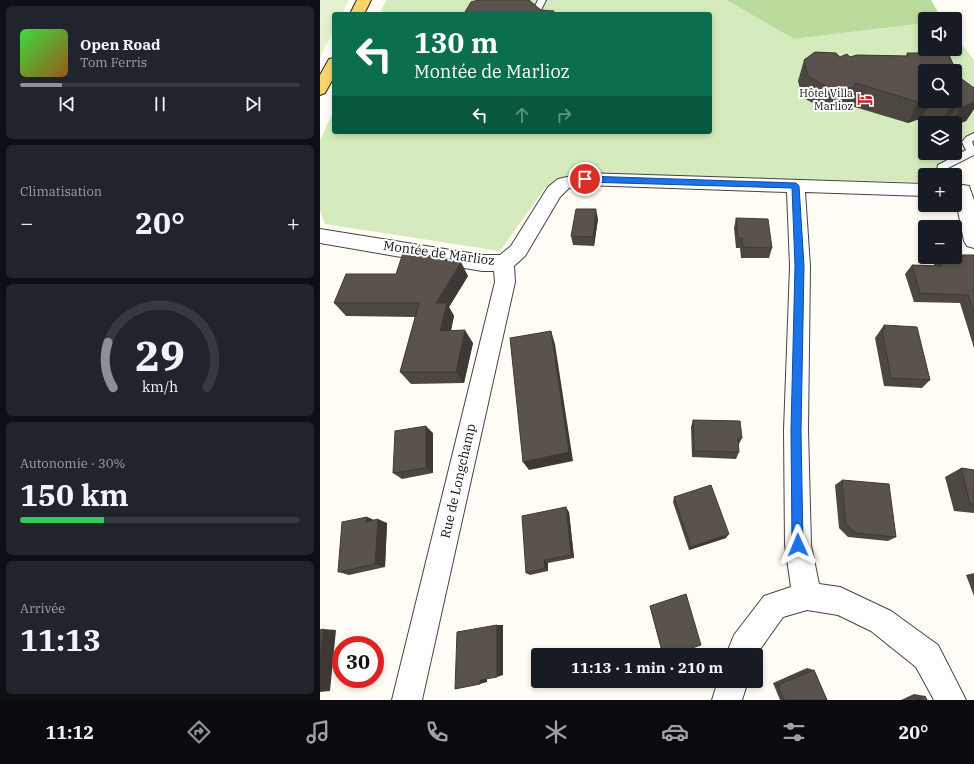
<!DOCTYPE html>
<html lang="fr">
<head>
<meta charset="utf-8">
<style>
  :root { --surface:#171b24; --page:#20242c; --text:#f1f3f6; --muted:#9ea1a6; --line:#363941; --accent:#8c9099 }
  body { margin:0; font-family:"IBM Plex Serif",serif; background:var(--page); color:var(--text); height:100vh; display:flex; flex-direction:column; font-size:15px; white-space:nowrap }
  * { box-sizing:border-box; margin:0 }
  p { font-size:13px; color:var(--muted) }
  .icon { flex:none; width:22px; height:22px; fill:none; stroke:currentColor; stroke-width:2; stroke-linecap:round; stroke-linejoin:round }
  .map { position:relative; flex:1; overflow:hidden }
  .side { display:flex; flex-direction:column; gap:6px; padding:6px; background:#0d0f14; width:320px }
  .side>* { flex:none }
  .hud { position:absolute; left:12px; top:12px; width:380px; height:122px; border-radius:4px; box-shadow:0 2px 6px #0003; background:#0b6e4f; color:#fff; overflow:hidden }
  .buttons { position:absolute; left:598px; top:12px; display:grid; gap:8px }
  .buttons a { display:grid; place-items:center; width:44px; height:44px; border-radius:4px; background:var(--surface); box-shadow:0 2px 6px #0003; font-size:20px }
  .speed { position:absolute; left:12px; top:636px; display:flex; gap:8px; font-size:20px; font-weight:700; text-align:center }
  .speed>* { display:grid; place-content:center; width:52px; height:52px; border-radius:50%; background:var(--surface); box-shadow:0 2px 6px #0003; line-height:1 }
  .speed .limit { border:6px solid #d22; background:#fff; color:#111 }
  .pin { position:absolute; display:grid; place-items:center; width:34px; height:34px; color:#fff; margin:-17px; border:2px solid #fff; border-radius:50%; box-shadow:0 1px 4px #0007 }
  .me { position:absolute; width:44px; margin:-22px; rotate:359deg; stroke-linejoin:round; filter:drop-shadow(0 0 3px #0008) }
  .turn { display:flex; align-items:center; gap:14px; height:84px; padding:0 16px; font-size:18px }
  .turn .icon { width:52px; height:52px; stroke-width:2.5 }
  .turn b { display:block; font-size:28px; line-height:34px }
  .lanes { display:flex; align-items:center; height:38px; padding:0 16px; background:#0003; justify-content:center; gap:20px; direction:ltr }
  .lanes .off { opacity:.35 }
  .big { font-size:30px; font-weight:700; line-height:1.1 }
  .side .widget { flex:1; display:flex; flex-direction:column; justify-content:center; gap:6px; min-width:0; padding:0 14px; border-radius:6px; background:var(--page) }
  .side .dial { align-items:center; gap:0 }
  .dial svg { height:104px; overflow:visible; fill:none; stroke:var(--line); stroke-width:7; stroke-linecap:round; text-anchor:middle }
  .dial text { fill:var(--text); stroke:none }
  .song { display:flex; align-items:center; gap:12px }
  .cover { width:48px; height:48px; border-radius:6px; background:linear-gradient(135deg,hsl(120 70% 55%),hsl(30 70% 35%)) }
  .played { height:4px; border-radius:2px; background:linear-gradient(90deg,var(--accent) 15%,var(--line) 15%) }
  .keys { display:flex; justify-content:space-around; direction:ltr }
  .heat { display:flex; justify-content:space-between; align-items:center; font-size:22px; direction:ltr }
  .charge { height:6px; border-radius:3px; background:linear-gradient(90deg,#34c759 30%,var(--line) 0) }
  .trip { position:absolute; left:211px; top:648px; width:232px; height:40px; border-radius:4px; background:var(--surface); box-shadow:0 2px 6px #0003; font-weight:700; line-height:40px; text-align:center }
  .dock { display:flex; height:64px; justify-content:space-around; align-items:center; background:#090b0e; color:var(--muted) }
  .dock .icon { width:28px; height:28px }
  .dock .on { color:var(--accent) }
  .dock b { font-size:18px; color:var(--text) }
  main { display:flex; flex:1; min-height:0 }
  .map>svg:first-child { display:block }
  .green { fill:#d5ebbd; fill-rule:evenodd }
  .forest { fill:#b9dc9c }
  .pitch { fill:#e6f2cf }
  .lines { fill:none; stroke-linecap:round; stroke-linejoin:round }
  .service-casing { stroke:#444; stroke-width:2 }
  .minor-casing { stroke:#444; stroke-width:2 }
  .primary-casing { stroke:#222; stroke-width:2 }
  .service { fill:#fff; fill-rule:evenodd }
  .minor { fill:#fff; fill-rule:evenodd }
  .primary { fill:#f9d66b; fill-rule:evenodd }
  .wall { fill:#4d4742; fill-rule:evenodd }
  .shaded-wall { fill:#3f3936 }
  .building { fill:#5a524d; stroke:#3f3936 }
  .route { fill:#1a73e8; stroke:#114b97 }
  .labels { text-anchor:middle; dominant-baseline:central; stroke-width:4; stroke-linejoin:round; paint-order:stroke }
  .far-poi-label { font-size:11px; fill:#111; stroke:#fff; text-anchor:end }
  .street-label { font-size:13px; fill:#111; stroke:#fff }
</style>
</head>
<body>
<main>
<section class="side">
<div class="widget">
<div class="song"><i class="cover"></i><div><b>Open Road</b><p>Tom Ferris</p></div></div>
<div class="played"></div>
<div class="keys"><svg class="icon" aria-label="previous" viewBox="0 0 24 24"><path d="M18 5L8 12l10 7zM5 5v14"/></svg><svg class="icon" aria-label="pause" viewBox="0 0 24 24"><path d="M8 5v14M16 5v14"/></svg><svg class="icon" aria-label="next" viewBox="0 0 24 24"><path d="M6 5l10 7-10 7zM19 5v14"/></svg></div>
</div>
<div class="widget"><p>Climatisation</p>
<div class="heat"><a>−</a><b class="big">20°</b><a>+</a></div>
</div>
<div class="widget dial"><svg viewBox="0 0 100 80">
<path d="M14 69A42 42 0 1 1 86 69"/>
<path d="M14 69A42 42 0 0 1 10 34" stroke="#8c9099"/>
<text x="50" y="56" font-size="32" font-weight="700">29</text>
<text x="50" y="72" font-size="11">km/h</text>
</svg></div>
<div class="widget"><p>Autonomie · 30%</p><b class="big">150 km</b><div class="charge"></div></div>
<div class="widget"><p>Arrivée</p><b class="big">11:13</b></div>
</section>
<div class="map">
<svg width="654" height="700" viewBox="0 0 654 700">
  <rect width="100%" height="100%" fill="#fffdf5"/>
  <path class="green" d="M 66,0 L 406,0 L 474,39 L 605,23 L 605,49 L 635,49 L 635,36 L 654,60 L 654,144 L 610,175 L 605,175 L 605,179 L 600,182 L 250,174 L 225,188 L 180,251 L 5,224 L 0,211 L 0,140 L 14,110 L 14,132 L 390,132 L 390,14 L 60,14 ZM 605,71 L 635,71 L 635,101 L 605,101 ZM 605,123 L 635,123 L 635,153 L 605,153 Z"/>
  <path class="forest" d="M 406,0 L 611,0 L 622,19 L 605,19 L 605,23 L 474,39 Z"/>
  <path class="pitch" d="M 0,0 L 29,0 L 22,14 L 14,14 L 14,30 L 0,58 Z"/>
  <g class="lines">
    <defs>
      <path id="service" d="M 218,0 L 226,0 L 220,12 L 217,12 L 213,10 Z
        M 654,133 L 654,140 L 652,142 L 654,147 L 654,155 L 626,169 L 626,175 L 616,175 L 618,165 L 646,150 L 642,142 L 646,137 Z"/>
      <path id="minor" d="M 265,173 L 605,184 L 605,196 L 485,192 L 490,266 L 488,430 L 491,545 L 499,584 L 520,587 L 571,611 L 618,645 L 646,700 L 614,700 L 596,667 L 551,631 L 518,615 L 487,610 L 463,617 L 436,655 L 406,655 L 414,635 L 444,596 L 471,587 L 465,545 L 464,430 L 470,266 L 467,192 L 265,185 L 249,188 L 240,197 L 205,256 L 194,266 L 195,282 L 102,700 L 72,700 L 175,282 L 174,271 L 162,271 L 0,243 L 0,229 L 162,255 L 180,255 L 191,246 L 228,187 L 238,179 Z
        M 643,185 L 649,186 L 654,200 L 654,248 L 647,246 L 644,241 L 635,196 L 637,186 Z
        M 398,681 L 428,681 L 422,700 L 392,700 Z"/>
      <path id="primary" d="M 37,0 L 51,0 L 44,14 L 30,14 Z
        M 14,58 L 14,77 L 5,93 L 0,95 L 0,75 L 9,59 Z"/>
    </defs>
    <use href="#service" class="service-casing"/>
    <use href="#minor" class="minor-casing"/>
    <use href="#primary" class="primary-casing"/>
    <use href="#service" class="service"/>
    <use href="#minor" class="minor"/>
    <use href="#primary" class="primary"/>
  </g>
  <path class="wall" d="M 495,52 L 516,53 L 520,57 L 527,54 L 530,57 L 537,55 L 586,56 L 587,53 L 628,53 L 639,77 L 654,88 L 654,109 L 646,121 L 635,125 L 635,123 L 609,123 L 602,118 L 588,123 L 528,105 L 525,109 L 503,109 L 482,97 L 478,81 L 484,60 ZM 605,71 L 635,71 L 635,101 L 605,101 Z
    M 416,218 L 452,248 L 449,258 L 421,258 L 420,248 L 416,248 L 414,228 Z
    M 278,219 L 274,246 L 253,245 L 251,236 Z
    M 654,255 L 654,348 L 640,303 L 594,302 L 585,274 L 592,265 L 614,266 L 614,264 L 619,257 L 635,257 Z
    M 148,276 L 129,307 L 134,316 L 131,331 L 153,343 L 144,383 L 91,384 L 80,372 L 96,317 L 26,316 L 14,303 Z
    M 564,325 L 610,380 L 602,388 L 564,386 L 555,338 Z
    M 373,420 L 422,438 L 419,444 L 418,444 L 419,452 L 416,459 L 372,457 L 371,427 Z
    M 113,433 L 113,473 L 82,479 L 73,473 Z
    M 641,468 L 654,470 L 654,513 L 634,511 L 625,477 Z
    M 522,480 L 576,537 L 568,541 L 528,537 L 519,528 L 515,485 Z
    M 354,497 L 406,538 L 369,550 L 353,502 Z
    M 249,512 L 254,558 L 228,563 L 228,571 L 210,575 L 206,573 Z
    M 47,517 L 54,520 L 67,523 L 65,567 L 29,575 L 18,572 Z
    M 654,573 L 654,596 L 646,575 Z
    M 330,606 L 352,655 L 343,655 Z
    M 487,668 L 494,670 L 507,700 L 460,700 L 453,683 Z
    M 594,694 L 605,696 L 607,700 L 581,700 Z"/>
  <path class="shaded-wall" d="M 536,83 L 528,105 L 525,109 L 533,88 Z
    M 605,100 L 605,101 L 611,101 L 602,118 L 588,123 L 598,102 Z
    M 654,102 L 654,109 L 646,121 L 635,125 L 635,123 L 631,123 L 640,108 Z
    M 637,105 L 627,123 L 621,123 L 629,108 Z
    M 276,209 L 278,219 L 274,246 L 273,237 Z
    M 141,262 L 148,276 L 129,307 L 134,316 L 128,343 L 120,331 L 116,303 Z
    M 145,330 L 153,343 L 144,383 L 136,372 Z
    M 231,331 L 235,344 L 253,461 L 209,470 L 203,462 Z
    M 106,426 L 113,433 L 113,473 L 106,468 Z
    M 246,507 L 249,512 L 254,558 L 251,555 Z
    M 47,517 L 56,521 L 46,522 Z
    M 58,519 L 67,523 L 65,567 L 55,564 Z
    M 409,534 L 406,538 L 369,550 L 371,547 Z
    M 224,560 L 228,563 L 228,571 L 225,568 Z
    M 177,625 L 183,625 L 183,675 L 177,677 Z
    M 3,629 L 16,630 L 10,691 L 0,692 L 0,660 Z
    M 167,678 L 167,682 L 160,684 L 160,680 Z"/>
  <path class="building" d="M 158,0 L 209,0 L 221,10 L 234,11 L 232,14 L 146,14 L 145,12 L 151,2 Z
    M 495,52 L 516,53 L 520,57 L 527,54 L 530,57 L 537,55 L 588,56 L 587,53 L 628,53 L 639,77 L 654,88 L 654,102 L 640,108 L 637,105 L 629,108 L 619,101 L 635,101 L 635,71 L 605,71 L 605,100 L 598,102 L 536,83 L 533,88 L 510,88 L 488,76 L 484,60 Z
    M 256,209 L 276,209 L 273,237 L 251,236 Z
    M 416,218 L 448,219 L 452,248 L 423,247 L 422,238 L 418,238 Z
    M 84,250 L 141,262 L 116,303 L 127,303 L 120,331 L 145,330 L 136,372 L 80,372 L 99,303 L 14,303 L 26,274 L 76,274 Z
    M 635,255 L 654,255 L 654,313 L 648,295 L 600,293 L 592,265 L 622,266 L 621,257 L 635,257 Z
    M 564,325 L 597,327 L 610,380 L 571,378 L 562,329 L 565,329 Z
    M 231,331 L 249,452 L 203,462 L 190,338 Z
    M 373,420 L 420,421 L 422,438 L 418,438 L 419,452 L 374,451 Z
    M 106,426 L 106,468 L 73,473 L 75,431 Z
    M 641,468 L 654,470 L 654,504 L 650,504 Z
    M 522,480 L 569,484 L 576,537 L 535,533 L 526,524 Z
    M 391,485 L 409,534 L 371,547 L 354,497 Z
    M 246,507 L 251,555 L 224,560 L 225,568 L 206,573 L 202,516 Z
    M 47,517 L 46,522 L 58,519 L 55,564 L 18,572 L 22,522 Z
    M 366,594 L 381,645 L 352,655 L 343,655 L 330,606 Z
    M 177,625 L 177,677 L 160,680 L 160,684 L 135,689 L 137,632 Z
    M 3,629 L 0,660 L 0,630 Z
    M 494,670 L 507,700 L 464,700 L 458,685 Z
    M 605,696 L 607,700 L 597,700 Z"/>
  <path class="route" d="M 265,176 L 476,183 L 479,186 L 484,266 L 481,430 L 483,545 L 482,549 L 478,550 L 474,549 L 472,545 L 471,430 L 475,266 L 472,188 L 265,182 L 262,179 Z"/>
  <defs>
    <symbol id="hotel-bare" viewBox="-9 -9 18 18"><path d="M-6-4.5h1.5V1H6V5H4.5V3h-9V5H-6ZM-4 0a1.8 1.8 0 1 1 3.6 0ZM.5 0V-2.5h3Q6-2.5 6 0Z" fill="#c4262e" stroke="#fff" stroke-width="2.5" paint-order="stroke"/></symbol>
  </defs>
  <g fill-rule="evenodd">
    <use href="#hotel-bare" x="534" y="88" width="22" height="22"/>
  </g>
  <g class="labels">
    <g class="far-poi-label">
      <text x="533" y="93">Hôtel Villa<tspan x="533" dy="13">Marlioz</tspan></text>
    </g>
    <g class="street-label">
      <text transform="translate(119 253) rotate(8)">Montée de Marlioz</text>
      <text transform="translate(138 481) rotate(-77)">Rue de Longchamp</text>
    </g>
  </g>
</svg>
<div class="buttons">
<a><svg class="icon" aria-label="sound" viewBox="0 0 24 24"><path d="M4 9h4l5-4v14l-5-4H4zM17 9q2 3 0 6"/></svg></a>
<a><svg class="icon" aria-label="search" viewBox="0 0 24 24"><circle cx="10" cy="10" r="6"/><path d="M15 15l6 6"/></svg></a>
<a><svg class="icon" aria-label="layers" viewBox="0 0 24 24"><path d="M12 4l9 5-9 5-9-5zM3 14l9 5 9-5"/></svg></a>
<a>+</a>
<a>−</a>
</div>
<div class="speed"><div class="limit">30</div></div>
<div class="pin" style="left:265px;top:179px;background:#d93025"><svg class="icon" aria-label="arrive" viewBox="0 0 24 24"><path d="M6 21V4h12l-3 4 3 4H6"/></svg></div>
<svg class="me" style="left:478px;top:545px" viewBox="-20 -20 40 40"><path d="M0-17L14 15 0 8-14 15z" fill="#1a73e8" stroke="#fff" stroke-width="4"/></svg>
<div class="trip">11:13 · 1 min · 210 m</div>
<div class="hud">
<div class="turn"><svg class="icon" aria-label="left" viewBox="0 0 24 24"><path d="M17 20v-9H6M10 6l-5 5 5 5"/></svg><div><b>130 m</b>Montée de Marlioz</div></div>
<div class="lanes"><svg class="icon" aria-label="left" viewBox="0 0 24 24"><path d="M17 20v-9H6M10 6l-5 5 5 5"/></svg><svg class="icon off" aria-label="ahead" viewBox="0 0 24 24"><path d="M12 20V5M6 11l6-6 6 6"/></svg><svg class="icon off" aria-label="right" viewBox="0 0 24 24"><path d="M7 20v-9h11M14 6l5 5-5 5"/></svg></div>
</div>
</div>
</main>
<nav class="dock">
<b>11:12</b>
<svg class="icon on" aria-label="directions" viewBox="0 0 24 24"><path d="M12 3l9 9-9 9-9-9zM9 14v-3h6M13 9l2 2-2 2"/></svg>
<svg class="icon" aria-label="music" viewBox="0 0 24 24"><path d="M9 18V5l10-2v13"/><circle cx="6" cy="18" r="3"/><circle cx="16" cy="16" r="3"/></svg>
<svg class="icon" aria-label="phone" viewBox="0 0 24 24"><path d="M5 4h4l2 5-3 2q2 4 5 5l2-3 5 2v4C11 20 4 13 5 4z"/></svg>
<svg class="icon" aria-label="climate" viewBox="0 0 24 24"><path d="M12 3v18M4 7l16 10M4 17L20 7"/></svg>
<svg class="icon" aria-label="car" viewBox="0 0 24 24"><path d="M5 17H2v-5l4-1 3-4h7l3 4 3 1v5h-3M9 17h6M6 11h13"/><circle cx="7" cy="17" r="2"/><circle cx="17" cy="17" r="2"/></svg>
<svg class="icon" aria-label="filters" viewBox="0 0 24 24"><path d="M4 7h16M4 17h16"/><circle cx="9" cy="7" r="2"/><circle cx="15" cy="17" r="2"/></svg>
<b>20°</b>
</nav>
</body>
</html>
